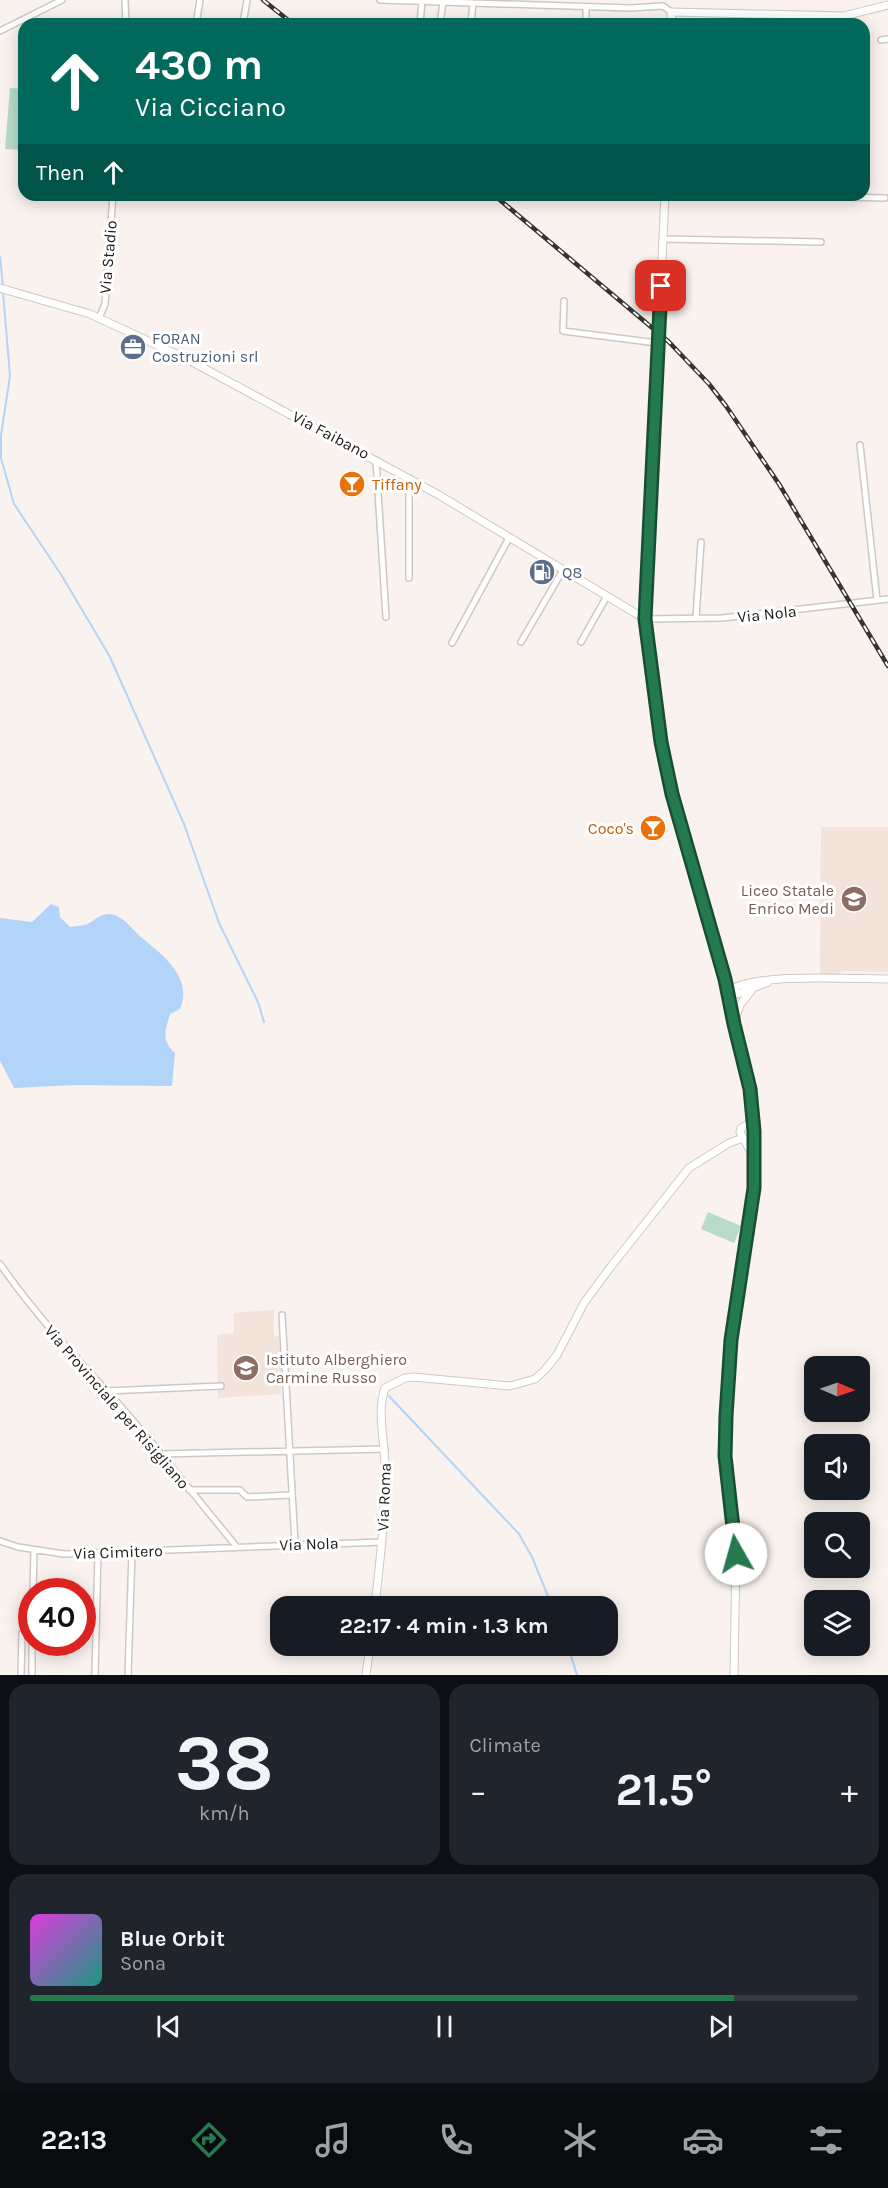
<!DOCTYPE html>
<html lang="en">
<head>
<meta charset="utf-8">
<style>
  :root { --surface:#171b24; --page:#20242c; --text:#f1f3f6; --muted:#9ea1a6; --line:#363941; --accent:#257a4d }
  body { margin:0; font-family:Karla,sans-serif; background:var(--page); color:var(--text); height:100vh; display:flex; flex-direction:column; font-size:22px; white-space:nowrap }
  * { box-sizing:border-box; margin:0 }
  p { font-size:20px; color:var(--muted) }
  .icon { flex:none; width:33px; height:33px; fill:none; stroke:currentColor; stroke-width:2; stroke-linecap:round; stroke-linejoin:round }
  .map { position:relative; height:1675px; overflow:hidden }
  .side { display:flex; flex-direction:column; gap:9px; padding:9px; background:#0d0f14; flex:1 }
  .side>* { flex:none }
  .banner { position:absolute; left:18px; top:18px; width:852px; height:183px; border-radius:18px; box-shadow:0 3px 15px #0003; background:#00695c; color:#fff; overflow:hidden }
  .needle { width:39px; rotate:92deg }
  .controls { position:absolute; left:804px; top:1356px; display:grid; gap:12px }
  .controls a { display:grid; place-items:center; width:66px; height:66px; border-radius:12px; background:var(--surface); box-shadow:0 3px 15px #0003; font-size:30px }
  .speed { position:absolute; left:18px; top:1578px; display:flex; gap:12px; font-size:30px; font-weight:700; text-align:center }
  .speed>* { display:grid; place-content:center; width:78px; height:78px; border-radius:50%; background:var(--surface); box-shadow:0 3px 15px #0003; line-height:1 }
  .speed .limit { border:9px solid #d22; background:#fff; color:#111 }
  .pin { position:absolute; display:grid; place-items:center; width:51px; height:51px; color:#fff; margin:-26px; border-radius:12px; box-shadow:0 3px 9px #0006 }
  .me { position:absolute; width:66px; margin:-33px; rotate:353deg; stroke-linejoin:round; filter:drop-shadow(0 0 4px #0008) }
  .turn { display:flex; align-items:center; gap:21px; height:126px; padding:0 18px; font-size:27px }
  .turn .icon { width:78px; height:78px; stroke-width:2.5 }
  .turn b { display:block; font-size:42px; line-height:51px }
  .then { display:flex; align-items:center; height:57px; padding:0 18px; background:#0003; gap:12px; font-size:22px }
  .big { font-size:45px; font-weight:700; line-height:1.1 }
  .side .tile { flex:1; display:flex; flex-direction:column; justify-content:center; gap:9px; min-width:0; padding:0 21px; border-radius:18px; background:var(--page) }
  .side .dial { align-items:center; gap:0 }
  .dial b { font-size:78px; line-height:1 }
  .song { display:flex; align-items:center; gap:18px }
  .cover { width:72px; height:72px; border-radius:9px; background:linear-gradient(135deg,hsl(300 70% 55%),hsl(170 70% 35%)) }
  .played { height:6px; border-radius:3px; background:linear-gradient(90deg,var(--accent) 85%,var(--line) 85%) }
  .keys { display:flex; justify-content:space-around; direction:ltr }
  .heat { display:flex; justify-content:space-between; align-items:center; font-size:33px; direction:ltr }
  .side .tiles { flex:1; display:grid; gap:9px; grid-template-columns:1fr 1fr }
  .tile:last-child { grid-column:span 2 }
  .trip { position:absolute; left:270px; top:1596px; width:348px; height:60px; border-radius:18px; background:var(--surface); box-shadow:0 3px 15px #0003; font-weight:700; line-height:60px; text-align:center }
  .tabs { display:flex; height:96px; justify-content:space-around; align-items:center; background:#090b0e; color:var(--muted) }
  .tabs .icon { width:42px; height:42px }
  .tabs .current { color:var(--accent) }
  .tabs b { font-size:27px; color:var(--text) }
  .map>svg:first-child { display:block }
  .built { fill:#f2e3db }
  .green { fill:#b7dbc8 }
  .water { fill:#b3d4f9 }
  .lines { fill:none; stroke-linecap:round; stroke-linejoin:round }
  .stream { stroke:#b3d4f9; stroke-width:2 }
  .minor-casing { stroke:#d0c8c5; stroke-width:8 }
  .tertiary-casing { stroke:#d0c8c5; stroke-width:9 }
  .minor { stroke:#fff; stroke-width:5 }
  .tertiary { stroke:#fff; stroke-width:7 }
  .rail-casing { stroke:#363331; stroke-width:4.5 }
  .rail { stroke:#fff; stroke-width:2; stroke-dasharray:7; stroke-linecap:butt }
  .route-casing { stroke:#184f32; stroke-width:15 }
  .route { stroke:#257a4d; stroke-width:10 }
  .labels { text-anchor:middle; dominant-baseline:central; stroke-width:6; stroke-linejoin:round; paint-order:stroke }
  .street-label { font-size:16px; fill:#1e1b1a; stroke:#fff }
  .service-label { font-size:16px; fill:#4e5e75; stroke:#fff; text-anchor:start }
  .food-label { font-size:16px; fill:#c56008; stroke:#fff; text-anchor:start }
  .education-label { font-size:16px; fill:#785e54; stroke:#fff; text-anchor:end }
</style>
</head>
<body>
<div class="map">
<svg width="888" height="1675" viewBox="0 0 888 1675">
  <rect width="100%" height="100%" fill="#faf2ee"/>
  <path class="built" d="M 821,827 L 888,827 L 888,972 L 844,971 L 833,975 L 820,975 Z
    M 274,1310 L 274,1337 L 280,1336 L 281,1394 L 218,1398 L 217,1335 L 234,1333 L 234,1313 Z"/>
  <path class="green" d="M 10,88 L 24,89 L 24,150 L 5,149 Z
    M 708,1212 L 741,1226 L 734,1243 L 701,1229 Z"/>
  <path class="water" d="M 51,904 L 59,907 L 60,917 L 70,927 C 75,926 80,926 84,925 C 93,923 98,914 109,914 C 122,914 133,930 142,938 C 164,956 193,978 180,1009 L 170,1014 C 165,1032 161,1040 175,1053 L 172,1086 L 75,1085 L 14,1088 L 0,1061 L 0,918 L 32,922 Z"/>
  <g class="lines">
    <path class="stream" d="M 0,257 L 3,286
      M 3,292 L 10,376 L 1,435 L 1,458 L 14,504 L 62,576 L 110,657 L 184,824 L 219,923 L 258,1002 L 264,1022
      M 389,1396 L 519,1534 L 532,1557 L 552,1606
      M 568,1646 L 577,1675"/>
    <defs>
      <path id="minor" d="M 125,0 L 126,24
        M 380,0 L 630,8 L 663,6 L 671,12
        M 586,7 L 586,24
        M 196,24 L 200,0
        M 243,24 L 247,0
        M 420,24 L 422,1
        M 440,24 L 443,2
        M 471,24 L 473,3
        M 0,31 L 62,0
        M 881,40 L 888,39
        M 767,195 L 885,198
        M 664,239 L 821,242
        M 564,301 L 563,331 L 657,343
        M 99,318 L 105,304 L 113,195
        M 860,445 L 877,600
        M 376,460 L 386,617
        M 409,478 L 409,578
        M 696,618 L 701,542
        M 645,619 L 722,618 L 888,599
        M 521,642 L 563,570
        M 581,642 L 607,596
        M 452,643 L 509,538
        M 0,1264 C 34,1313 74,1356 115,1400 C 157,1447 196,1498 237,1547
        M 282,1315 L 295,1544
        M 106,1391 L 221,1386
        M 159,1454 L 385,1449
        M 189,1490 L 240,1490 L 247,1497 L 291,1495
        M 0,1541 L 18,1547 L 64,1554 L 382,1542
        M 33,1592 L 34,1550
        M 21,1675 L 22,1633
        M 32,1675 L 32,1642
        M 95,1675 L 98,1553
        M 128,1675 L 132,1552"/>
      <path id="tertiary" d="M 672,24 L 671,12 L 844,16 L 888,5
        M 665,195 L 645,619 L 661,742 L 673,794 L 725,979 L 734,1024 L 750,1089 L 753,1129
        M 0,288 L 90,314 L 185,358 L 439,495 L 645,619
        M 728,992 C 747,972 858,979 888,979
        M 728,992 L 738,994 L 768,982
        M 734,1023 L 740,1005 L 751,991
        M 752,1154 L 740,1132 L 741,1128 L 747,1125 L 751,1126 L 754,1131
        M 375,1606 C 380,1562 385,1517 385,1471 C 386,1445 376,1413 385,1388 L 405,1378 L 413,1377 L 510,1386 L 535,1379 L 545,1370 L 557,1355 L 584,1303 L 609,1269 L 689,1168 L 729,1143 L 743,1138
        M 366,1675 L 370,1646
        M 734,1675 L 736,1554 L 725,1456 L 731,1340 L 754,1188 L 753,1135"/>
    </defs>
    <use href="#minor" class="minor-casing"/>
    <use href="#tertiary" class="tertiary-casing"/>
    <use href="#minor" class="minor"/>
    <use href="#tertiary" class="tertiary"/>
    <defs>
      <path id="rail" d="M 263,0 L 293,24
        M 494,195 L 669,342 L 709,384 L 726,406 L 779,484 L 888,666"/>
    </defs>
    <use href="#rail" class="rail-casing"/>
    <use href="#rail" class="rail"/>
  </g>
  <g class="lines">
    <defs>
      <path id="route" d="M 661,286 L 645,619 L 661,742 L 672,794 L 725,979 L 734,1024 L 750,1089 L 754,1131 L 754,1188 L 731,1340 L 726,1416 L 725,1456 L 736,1554"/>
    </defs>
    <use href="#route" class="route-casing"/>
    <use href="#route" class="route"/>
  </g>
  <defs>
    <symbol id="office-disc" viewBox="-11 -11 22 22"><circle r="9.5" fill="#5c6f8a" stroke="#fff"/><path d="M-6-3h4V-5.5h4V-3h4V5H-6ZM-1-4.5V-3h2v-1.5ZM-6 0V1H6V0Z" fill="#fff"/></symbol>
    <symbol id="bar-disc" viewBox="-11 -11 22 22"><circle r="9.5" fill="#e8710a" stroke="#fff"/><path d="M-6-5H6L.8 .8V4.5H3.5V6h-7V4.5H-.8V.8Z" fill="#fff"/></symbol>
    <symbol id="fuel-disc" viewBox="-11 -11 22 22"><circle r="9.5" fill="#5c6f8a" stroke="#fff"/><path d="M-5.5-6h7V0h2V4h1.3V-2.5L3-4.5l.8-.8L6-3V5H2.5V1h-1V6h-7ZM-4.2-4.7v3.2H.2V-4.7Z" fill="#fff"/></symbol>
    <symbol id="school-disc" viewBox="-11 -11 22 22"><circle r="9.5" fill="#8d6e63" stroke="#fff"/><path d="M0-5L7-2L0 1L-7-2ZM-4 1L0 2.5L4 1V4Q0 6-4 4Z" fill="#fff"/></symbol>
  </defs>
  <g fill-rule="evenodd">
    <use href="#office-disc" x="118" y="332" width="30" height="30"/>
    <use href="#bar-disc" x="337" y="469" width="30" height="30"/>
    <use href="#fuel-disc" x="527" y="557" width="30" height="30"/>
    <use href="#bar-disc" x="638" y="813" width="30" height="30"/>
    <use href="#school-disc" x="839" y="884" width="30" height="30"/>
    <use href="#school-disc" x="231" y="1353" width="30" height="30"/>
  </g>
  <g class="labels">
    <g class="street-label">
      <text transform="translate(108 257) rotate(-85)">Via Stadio</text>
      <text transform="translate(331 435) rotate(28)">Via Faibano</text>
      <text transform="translate(767 614) rotate(-6)">Via Nola</text>
      <text transform="translate(117 1407) rotate(49)">Via Provinciale per Risigliano</text>
      <text transform="translate(384 1497) rotate(-88)">Via Roma</text>
      <text transform="translate(309 1544) rotate(-2)">Via Nola</text>
      <text transform="translate(118 1552) rotate(-2)">Via Cimitero</text>
    </g>
    <g class="service-label">
      <text x="152" y="338">FORAN<tspan x="152" dy="18">Costruzioni srl</tspan></text>
      <text x="562" y="572">Q8</text>
    </g>
    <g class="food-label">
      <text x="372" y="484">Tiffany</text>
      <text x="634" y="828" text-anchor="end">Coco's</text>
    </g>
    <g class="education-label">
      <text x="834" y="890">Liceo Statale<tspan x="834" dy="18">Enrico Medi</tspan></text>
      <text x="266" y="1359" text-anchor="start">Istituto Alberghiero<tspan x="266" dy="18">Carmine Russo</tspan></text>
    </g>
  </g>
</svg>
<div class="controls">
<a><svg class="needle" viewBox="-14 -14 28 28"><path d="M0-13l5 13h-10z" fill="#e53935"/><path d="M0 13l5-13h-10z" fill="#9ea1a6"/></svg></a>
<a><svg class="icon" aria-label="sound" viewBox="0 0 24 24"><path d="M4 9h4l5-4v14l-5-4H4zM17 9q2 3 0 6"/></svg></a>
<a><svg class="icon" aria-label="search" viewBox="0 0 24 24"><circle cx="10" cy="10" r="6"/><path d="M15 15l6 6"/></svg></a>
<a><svg class="icon" aria-label="layers" viewBox="0 0 24 24"><path d="M12 4l9 5-9 5-9-5zM3 14l9 5 9-5"/></svg></a>
</div>
<div class="speed"><div class="limit">40</div></div>
<div class="pin" style="left:661px;top:286px;background:#d93025"><svg class="icon" aria-label="arrive" viewBox="0 0 24 24"><path d="M6 21V4h12l-3 4 3 4H6"/></svg></div>
<svg class="me" style="left:736px;top:1554px" viewBox="-20 -20 40 40"><circle r="19" fill="#fff"/><path d="M0-13L10 11 0 6-10 11z" fill="#257a4d"/></svg>
<div class="trip">22:17 · 4 min · 1.3 km</div>
<div class="banner">
<div class="turn"><svg class="icon" aria-label="ahead" viewBox="0 0 24 24"><path d="M12 20V5M6 11l6-6 6 6"/></svg><div><b>430 m</b>Via Cicciano</div></div>
<div class="then">Then<svg class="icon" aria-label="ahead" viewBox="0 0 24 24"><path d="M12 20V5M6 11l6-6 6 6"/></svg></div>
</div>
</div>
<section class="side">
<div class="tiles">
<div class="tile dial"><b>38</b><p>km/h</p></div>
<div class="tile"><p>Climate</p>
<div class="heat"><a>−</a><b class="big">21.5°</b><a>+</a></div>
</div>
<div class="tile">
<div class="song"><i class="cover"></i><div><b>Blue Orbit</b><p>Sona</p></div></div>
<div class="played"></div>
<div class="keys"><svg class="icon" aria-label="previous" viewBox="0 0 24 24"><path d="M18 5L8 12l10 7zM5 5v14"/></svg><svg class="icon" aria-label="pause" viewBox="0 0 24 24"><path d="M8 5v14M16 5v14"/></svg><svg class="icon" aria-label="next" viewBox="0 0 24 24"><path d="M6 5l10 7-10 7zM19 5v14"/></svg></div>
</div>
</div>
</section>
<nav class="tabs">
<b>22:13</b>
<svg class="icon current" aria-label="directions" viewBox="0 0 24 24"><path d="M12 3l9 9-9 9-9-9zM9 14v-3h6M13 9l2 2-2 2"/></svg>
<svg class="icon" aria-label="music" viewBox="0 0 24 24"><path d="M9 18V5l10-2v13"/><circle cx="6" cy="18" r="3"/><circle cx="16" cy="16" r="3"/></svg>
<svg class="icon" aria-label="phone" viewBox="0 0 24 24"><path d="M5 4h4l2 5-3 2q2 4 5 5l2-3 5 2v4C11 20 4 13 5 4z"/></svg>
<svg class="icon" aria-label="climate" viewBox="0 0 24 24"><path d="M12 3v18M4 7l16 10M4 17L20 7"/></svg>
<svg class="icon" aria-label="car" viewBox="0 0 24 24"><path d="M5 17H2v-5l4-1 3-4h7l3 4 3 1v5h-3M9 17h6M6 11h13"/><circle cx="7" cy="17" r="2"/><circle cx="17" cy="17" r="2"/></svg>
<svg class="icon" aria-label="filters" viewBox="0 0 24 24"><path d="M4 7h16M4 17h16"/><circle cx="9" cy="7" r="2"/><circle cx="15" cy="17" r="2"/></svg>
</nav>
</body>
</html>
